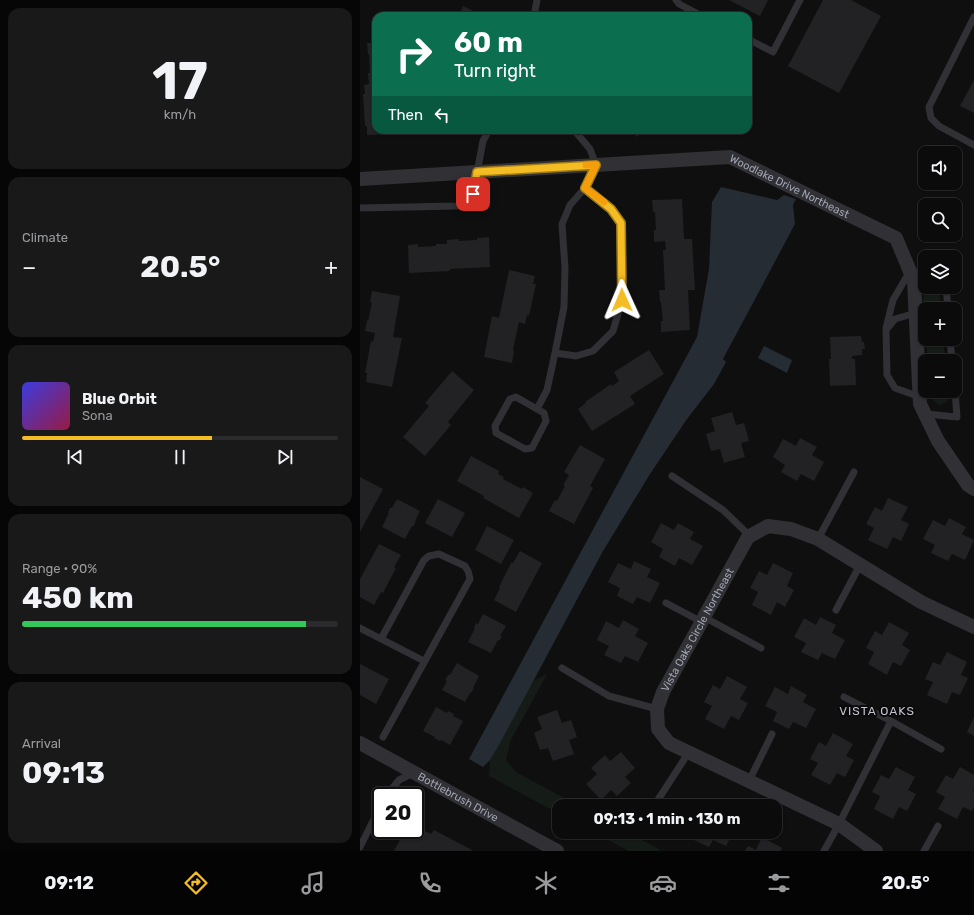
<!DOCTYPE html>
<html lang="en">
<head>
<meta charset="utf-8">
<style>
  :root { --surface:#0b0b0c; --page:#19191a; --text:#f1f3f6; --muted:#9a9b9d; --line:#2b2b2d; --accent:#f4bd23 }
  body { margin:0; font-family:Rubik,sans-serif; background:var(--page); color:var(--text); height:100vh; display:flex; flex-direction:column; font-size:15px; white-space:nowrap }
  * { box-sizing:border-box; margin:0 }
  p { font-size:13px; color:var(--muted) }
  .icon { flex:none; width:22px; height:22px; fill:none; stroke:currentColor; stroke-width:2; stroke-linecap:round; stroke-linejoin:round }
  .map { position:relative; flex:1; overflow:hidden }
  .drawer { display:flex; flex-direction:column; gap:8px; padding:8px; background:#060607; width:360px }
  .drawer>* { flex:none }
  .guide { position:absolute; left:12px; top:12px; width:380px; height:122px; border-radius:12px; box-shadow:0 1px 3px #0004,0 0 0 1px var(--line); background:#0b6e4f; color:#fff; overflow:hidden }
  .buttons { position:absolute; left:558px; top:146px; display:grid; gap:8px }
  .buttons a { display:grid; place-items:center; width:44px; height:44px; border-radius:8px; background:var(--surface); box-shadow:0 1px 3px #0004,0 0 0 1px var(--line); font-size:20px }
  .speed { position:absolute; left:12px; top:787px; display:flex; gap:8px; font-size:20px; font-weight:700; text-align:center }
  .speed>* { display:grid; place-content:center; width:52px; height:52px; border-radius:50%; background:var(--surface); box-shadow:0 1px 3px #0004,0 0 0 1px var(--line); line-height:1 }
  .speed .limit { border:2px solid #111; border-radius:6px; background:#fff; color:#111 }
  .pin { position:absolute; display:grid; place-items:center; width:34px; height:34px; color:#fff; margin:-17px; border-radius:8px; box-shadow:0 2px 6px #0006 }
  .me { position:absolute; width:44px; margin:-22px; rotate:359deg; stroke-linejoin:round; filter:drop-shadow(0 0 3px #0008) }
  .turn { display:flex; align-items:center; gap:14px; height:84px; padding:0 16px; font-size:18px }
  .turn .icon { width:52px; height:52px; stroke-width:2.5 }
  .turn b { display:block; font-size:28px; line-height:34px }
  .then { display:flex; align-items:center; height:38px; padding:0 16px; background:#0003; gap:8px; font-size:15px }
  .big { font-size:30px; font-weight:700; line-height:1.1 }
  .drawer .tile { flex:1; display:flex; flex-direction:column; justify-content:center; gap:6px; min-width:0; padding:0 14px; border-radius:12px; background:var(--page) }
  .drawer .dial { align-items:center; gap:0 }
  .dial b { font-size:52px; line-height:1 }
  .song { display:flex; align-items:center; gap:12px }
  .cover { width:48px; height:48px; border-radius:6px; background:linear-gradient(135deg,hsl(240 70% 55%),hsl(340 70% 35%)) }
  .played { height:4px; border-radius:2px; background:linear-gradient(90deg,var(--accent) 60%,var(--line) 60%) }
  .keys { display:flex; justify-content:space-around; direction:ltr }
  .heat { display:flex; justify-content:space-between; align-items:center; font-size:22px; direction:ltr }
  .charge { height:6px; border-radius:3px; background:linear-gradient(90deg,#34c759 90%,var(--line) 0) }
  .trip { position:absolute; left:192px; top:799px; width:230px; height:40px; border-radius:12px; background:var(--surface); box-shadow:0 1px 3px #0004,0 0 0 1px var(--line); font-weight:700; line-height:40px; text-align:center }
  .dock { display:flex; height:64px; justify-content:space-around; align-items:center; background:#040405; color:var(--muted) }
  .dock .icon { width:28px; height:28px }
  .dock .active { color:var(--accent) }
  .dock b { font-size:18px; color:var(--text) }
  main { display:flex; flex:1; min-height:0 }
  .map>svg:first-child { display:block }
  .green { fill:#151b17 }
  .water { fill:#252c34 }
  .building { fill:#222224 }
  .lines { fill:none; stroke-linecap:round; stroke-linejoin:round }
  .service { stroke:#303035; stroke-width:7 }
  .minor { stroke:#303035; stroke-width:14 }
  .route-casing { stroke:#9f7b17; stroke-width:10 }
  .route { stroke:#f4bd23; stroke-width:7 }
  .slow { stroke:#f59e0b; stroke-width:7 }
  .labels { text-anchor:middle; dominant-baseline:central; stroke-width:4; stroke-linejoin:round; paint-order:stroke }
  .street-label { font-size:11px; fill:#a0a4b2; stroke:#0a0a0b }
  .neighbourhood-label { font-size:12px; letter-spacing:1px; fill:#c1c3ce; stroke:#0a0a0b }
</style>
</head>
<body>
<main>
<section class="drawer">
<div class="tile dial"><b>17</b><p>km/h</p></div>
<div class="tile"><p>Climate</p>
<div class="heat"><a>−</a><b class="big">20.5°</b><a>+</a></div>
</div>
<div class="tile">
<div class="song"><i class="cover"></i><div><b>Blue Orbit</b><p>Sona</p></div></div>
<div class="played"></div>
<div class="keys"><svg class="icon" aria-label="previous" viewBox="0 0 24 24"><path d="M18 5L8 12l10 7zM5 5v14"/></svg><svg class="icon" aria-label="pause" viewBox="0 0 24 24"><path d="M8 5v14M16 5v14"/></svg><svg class="icon" aria-label="next" viewBox="0 0 24 24"><path d="M6 5l10 7-10 7zM19 5v14"/></svg></div>
</div>
<div class="tile"><p>Range · 90%</p><b class="big">450 km</b><div class="charge"></div></div>
<div class="tile"><p>Arrival</p><b class="big">09:13</b></div>
</section>
<div class="map">
<svg width="614" height="851" viewBox="0 0 614 851">
  <rect width="100%" height="100%" fill="#0f0f10"/>
  <path class="green" d="M 569,287 L 574,287 L 579,289 L 581,309 L 565,309 L 565,324 C 564,312 559,295 569,287 Z
    M 566,339 L 583,339 L 585,361 L 568,361 Z
    M 570,391 L 587,391 L 588,401 L 579,405 C 573,401 571,398 570,391 Z
    M 187,674 L 150,742 L 146,760 L 156,772 L 219,806 L 199,806 L 199,814 L 129,776 L 130,760 L 173,681 Z
    M 233,832 L 267,832 L 302,851 L 269,851 Z"/>
  <path class="water" d="M 361,187 L 417,200 L 424,195 L 436,199 L 433,205 L 435,224 L 363,359 L 366,362 L 354,384 L 327,419 L 290,474 L 243,551 L 139,745 L 130,760 L 123,767 L 109,759 L 337,337 L 349,269 L 352,202 Z
    M 404,346 L 432,360 L 427,373 L 398,358 Z"/>
  <path class="building" d="M 369,0 L 408,0 L 400,16 Z
    M 463,0 L 491,0 L 521,16 L 479,93 L 428,66 Z
    M 103,6 L 124,16 L 99,16 Z
    M 7,43 L 16,43 L 16,130 L 34,130 L 34,134 L 7,135 L 7,126 L 5,126 L 3,94 L 5,94 L 4,85 L 9,84 L 8,73 L 10,73 L 9,54 L 8,54 Z
    M 614,80 L 614,113 L 600,106 Z
    M 78,130 L 90,130 L 87,135 Z
    M 271,130 L 284,130 L 277,137 Z
    M 322,199 L 324,239 L 332,239 L 335,290 L 328,290 L 330,330 L 301,332 L 301,321 L 303,321 L 301,302 L 300,302 L 299,290 L 305,290 L 303,250 L 306,250 L 305,241 L 294,242 L 294,230 L 296,230 L 295,212 L 293,212 L 292,200 Z
    M 129,237 L 130,267 L 90,269 L 90,271 L 49,273 L 48,245 L 58,244 L 58,247 L 76,246 L 76,244 L 87,244 L 87,240 L 99,239 L 99,241 L 117,240 L 117,238 Z
    M 149,270 L 175,276 L 173,284 L 176,284 L 169,316 L 167,315 L 165,324 L 159,322 L 153,350 L 154,351 L 152,363 L 124,357 L 132,316 L 139,318 Z
    M 12,291 L 40,296 L 33,337 L 42,338 L 32,387 L 6,382 L 7,373 L 5,373 L 11,341 L 13,342 L 15,333 L 5,331 L 7,320 L 8,321 L 12,303 L 10,302 Z
    M 501,336 L 502,342 L 504,342 L 505,349 L 502,349 L 502,355 L 492,356 L 492,359 L 495,359 L 496,385 L 470,386 L 469,359 L 471,359 L 470,337 Z
    M 289,350 L 304,374 L 270,396 L 275,404 L 232,431 L 218,409 L 226,403 L 225,402 L 251,384 L 252,386 L 259,381 L 254,372 Z
    M 92,371 L 114,390 L 88,422 L 91,425 L 65,456 L 43,437 L 69,406 L 65,403 Z
    M 372,412 L 376,425 L 384,423 L 389,441 L 381,443 L 385,457 L 364,463 L 360,449 L 351,451 L 346,434 L 355,431 L 351,418 Z
    M 440,438 L 457,447 L 452,455 L 464,462 L 454,481 L 441,474 L 437,481 L 421,472 L 425,465 L 413,457 L 423,439 L 436,446 Z
    M 220,445 L 245,459 L 230,486 L 233,488 L 214,524 L 189,511 L 195,500 L 197,501 L 205,486 L 203,485 L 209,475 L 204,472 Z
    M 111,456 L 139,471 L 138,474 L 144,477 L 143,479 L 162,489 L 163,487 L 173,493 L 159,518 L 123,498 L 124,496 L 97,481 Z
    M 0,477 L 23,489 L 0,532 Z
    M 528,498 L 548,507 L 541,520 L 549,524 L 541,541 L 533,537 L 527,549 L 508,540 L 514,528 L 506,524 L 515,507 L 522,511 Z
    M 37,499 L 60,511 L 55,521 L 56,521 L 53,527 L 52,526 L 45,539 L 22,527 L 29,513 L 28,513 L 30,508 L 32,508 Z
    M 78,499 L 105,513 L 92,537 L 65,523 Z
    M 589,518 L 606,527 L 602,534 L 614,540 L 605,560 L 592,554 L 588,561 L 571,553 L 575,545 L 563,539 L 573,520 L 585,526 Z
    M 301,523 L 314,530 L 318,523 L 334,532 L 330,539 L 343,546 L 332,565 L 319,558 L 315,566 L 299,557 L 303,549 L 291,542 Z
    M 127,526 L 154,540 L 141,564 L 115,550 Z
    M 19,544 L 41,555 L 34,567 L 36,568 L 23,593 L 21,592 L 14,605 L 0,597 L 0,579 Z
    M 160,551 L 182,563 L 156,612 L 134,600 L 140,588 L 139,587 L 151,563 L 153,563 Z
    M 274,561 L 291,569 L 287,577 L 300,583 L 290,603 L 277,597 L 273,604 L 257,596 L 260,588 L 248,582 L 258,563 L 271,569 Z
    M 413,563 L 433,573 L 427,586 L 434,590 L 425,607 L 417,602 L 411,615 L 392,605 L 398,592 L 390,588 L 399,571 L 407,575 Z
    M 123,614 L 146,626 L 140,636 L 142,637 L 139,641 L 138,640 L 131,653 L 108,642 L 115,628 L 114,628 L 116,623 L 118,624 Z
    M 460,617 L 476,625 L 472,633 L 485,640 L 475,659 L 462,653 L 458,660 L 441,652 L 446,643 L 434,637 L 444,618 L 456,625 Z
    M 263,620 L 279,629 L 275,636 L 288,643 L 278,662 L 265,656 L 261,663 L 244,655 L 249,646 L 237,640 L 246,621 L 259,628 Z
    M 529,622 L 549,633 L 542,645 L 550,650 L 541,666 L 533,662 L 527,675 L 508,664 L 514,652 L 506,648 L 515,631 L 522,635 Z
    M 587,652 L 607,662 L 601,675 L 608,678 L 600,695 L 592,692 L 587,704 L 567,695 L 573,682 L 565,679 L 573,662 L 580,665 Z
    M 97,663 L 119,676 L 113,688 L 114,688 L 111,693 L 110,693 L 105,702 L 82,690 L 87,681 L 85,680 L 88,675 L 90,675 Z
    M 0,664 L 29,679 L 16,704 L 0,695 Z
    M 367,676 L 387,687 L 380,699 L 388,703 L 379,720 L 371,716 L 364,729 L 345,719 L 352,706 L 344,702 L 353,685 L 360,689 Z
    M 431,686 L 447,695 L 443,702 L 456,709 L 446,728 L 433,722 L 429,729 L 413,721 L 417,712 L 405,706 L 415,687 L 428,694 Z
    M 76,707 L 87,713 L 88,711 L 94,714 L 93,716 L 103,721 L 90,745 L 81,740 L 80,741 L 74,738 L 75,737 L 63,731 Z
    M 197,710 L 202,723 L 211,720 L 217,737 L 209,740 L 214,754 L 193,761 L 188,748 L 180,750 L 174,733 L 182,729 L 177,717 Z
    M 614,717 L 614,736 L 607,732 Z
    M 473,733 L 493,744 L 486,756 L 494,760 L 485,777 L 477,773 L 470,785 L 451,775 L 458,763 L 450,759 L 459,742 L 466,746 Z
    M 261,752 L 275,768 L 265,777 L 271,783 L 257,796 L 251,790 L 241,800 L 226,784 L 237,774 L 231,768 L 245,755 L 250,761 Z
    M 536,767 L 555,777 L 548,790 L 556,794 L 547,811 L 539,807 L 533,819 L 514,809 L 520,796 L 512,792 L 521,775 L 529,779 Z
    M 600,767 L 614,775 L 614,787 L 613,790 L 614,791 L 614,806 L 612,811 L 603,807 L 597,819 L 578,809 L 585,797 L 576,792 L 586,775 L 593,779 Z
    M 55,826 L 71,834 L 74,830 L 112,850 L 111,851 L 34,851 L 45,830 L 55,830 Z
    M 336,832 L 373,832 L 366,846 L 353,840 L 349,847 L 332,839 Z
    M 402,837 L 422,848 L 420,851 L 385,851 L 388,846 L 396,850 Z"/>
  <g class="lines">
    <path class="service" d="M 316,0 L 319,4 L 342,16
      M 174,16 L 177,0
      M 614,17 L 569,107 L 571,118 L 579,126 L 614,145
      M 388,39 L 413,52 L 440,0
      M 214,130 L 230,149 L 236,165 L 225,188 L 210,205 L 202,224 L 205,268 L 204,307 L 195,353 L 216,356 L 233,351 L 253,331 L 262,300 L 261,223 L 251,209 L 225,188
      M 0,208 L 97,206 L 113,194 L 123,141 L 129,130
      M 586,287 L 588,309
      M 556,313 L 535,319 L 526,330 L 527,375 L 535,388 L 560,397
      M 526,328 L 533,300 L 550,271 L 565,273
      M 590,339 L 592,361
      M 177,409 L 184,413 L 186,421 L 172,448 L 165,449 L 136,433 L 135,426 L 150,399 L 156,397 L 177,409 L 187,390 L 195,353
      M 566,414 L 597,417 L 595,391
      M 312,476 L 363,510 L 390,536
      M 458,539 L 494,472
      M 306,603 L 342,622
      M 476,610 L 500,565
      M 344,617 L 401,648
      M 0,628 L 64,661
      M 21,639 L 64,560 L 69,556 L 79,554 L 105,566 L 108,571 L 110,579 L 23,737
      M 202,668 L 249,696 L 297,709
      M 531,721 L 581,749
      M 389,781 L 412,734
      M 26,796 L 39,780 L 53,773
      M 294,806 L 329,752
      M 0,847 L 21,805
      M 464,851 L 479,824 L 531,721 L 484,697
      M 564,851 L 578,826"/>
    <g class="minor">
      <path id="s1" d="M 0,179 L 370,157 L 536,238 L 554,281 L 560,404 L 578,441 L 608,485 L 614,489"/>
      <path id="s2" d="M 0,743 L 197,851"/>
      <path id="s3" d="M 516,851 L 479,824 L 309,743 L 298,729 L 297,709 L 303,692 L 388,537 L 408,526 L 431,529 L 458,539 L 561,602 L 614,627"/>
    </g>
  </g>
  <g class="lines">
    <defs>
      <path id="route" d="M 113,194 L 117,172 L 236,165 L 225,188 L 251,209 L 261,223 L 262,300"/>
    </defs>
    <use href="#route" class="route-casing"/>
    <use href="#route" class="route"/>
    <path class="slow" d="M 226,165 L 236,165 L 225,188 L 244,202"/>
  </g>
  <g class="labels">
    <g class="street-label">
      <text stroke="none"><textPath href="#s1" startOffset="437">Woodlake Drive Northeast</textPath></text>
      <text stroke="none"><textPath href="#s3" startOffset="361">Vista Oaks Circle Northeast</textPath></text>
      <text stroke="none"><textPath href="#s2" startOffset="112">Bottlebrush Drive</textPath></text>
    </g>
    <g class="neighbourhood-label">
      <text x="517" y="711">VISTA OAKS</text>
    </g>
  </g>
</svg>
<div class="buttons">
<a><svg class="icon" aria-label="sound" viewBox="0 0 24 24"><path d="M4 9h4l5-4v14l-5-4H4zM17 9q2 3 0 6"/></svg></a>
<a><svg class="icon" aria-label="search" viewBox="0 0 24 24"><circle cx="10" cy="10" r="6"/><path d="M15 15l6 6"/></svg></a>
<a><svg class="icon" aria-label="layers" viewBox="0 0 24 24"><path d="M12 4l9 5-9 5-9-5zM3 14l9 5 9-5"/></svg></a>
<a>+</a>
<a>−</a>
</div>
<div class="speed"><div class="limit">20</div></div>
<div class="pin" style="left:113px;top:194px;background:#d93025"><svg class="icon" aria-label="arrive" viewBox="0 0 24 24"><path d="M6 21V4h12l-3 4 3 4H6"/></svg></div>
<svg class="me" style="left:262px;top:300px" viewBox="-20 -20 40 40"><path d="M0-17L14 15 0 8-14 15z" fill="#f4bd23" stroke="#fff" stroke-width="4"/></svg>
<div class="trip">09:13 · 1 min · 130 m</div>
<div class="guide">
<div class="turn"><svg class="icon" aria-label="right" viewBox="0 0 24 24"><path d="M7 20v-9h11M14 6l5 5-5 5"/></svg><div><b>60 m</b>Turn right</div></div>
<div class="then">Then<svg class="icon" aria-label="left" viewBox="0 0 24 24"><path d="M17 20v-9H6M10 6l-5 5 5 5"/></svg></div>
</div>
</div>
</main>
<nav class="dock">
<b>09:12</b>
<svg class="icon active" aria-label="directions" viewBox="0 0 24 24"><path d="M12 3l9 9-9 9-9-9zM9 14v-3h6M13 9l2 2-2 2"/></svg>
<svg class="icon" aria-label="music" viewBox="0 0 24 24"><path d="M9 18V5l10-2v13"/><circle cx="6" cy="18" r="3"/><circle cx="16" cy="16" r="3"/></svg>
<svg class="icon" aria-label="phone" viewBox="0 0 24 24"><path d="M5 4h4l2 5-3 2q2 4 5 5l2-3 5 2v4C11 20 4 13 5 4z"/></svg>
<svg class="icon" aria-label="climate" viewBox="0 0 24 24"><path d="M12 3v18M4 7l16 10M4 17L20 7"/></svg>
<svg class="icon" aria-label="car" viewBox="0 0 24 24"><path d="M5 17H2v-5l4-1 3-4h7l3 4 3 1v5h-3M9 17h6M6 11h13"/><circle cx="7" cy="17" r="2"/><circle cx="17" cy="17" r="2"/></svg>
<svg class="icon" aria-label="filters" viewBox="0 0 24 24"><path d="M4 7h16M4 17h16"/><circle cx="9" cy="7" r="2"/><circle cx="15" cy="17" r="2"/></svg>
<b>20.5°</b>
</nav>
</body>
</html>
